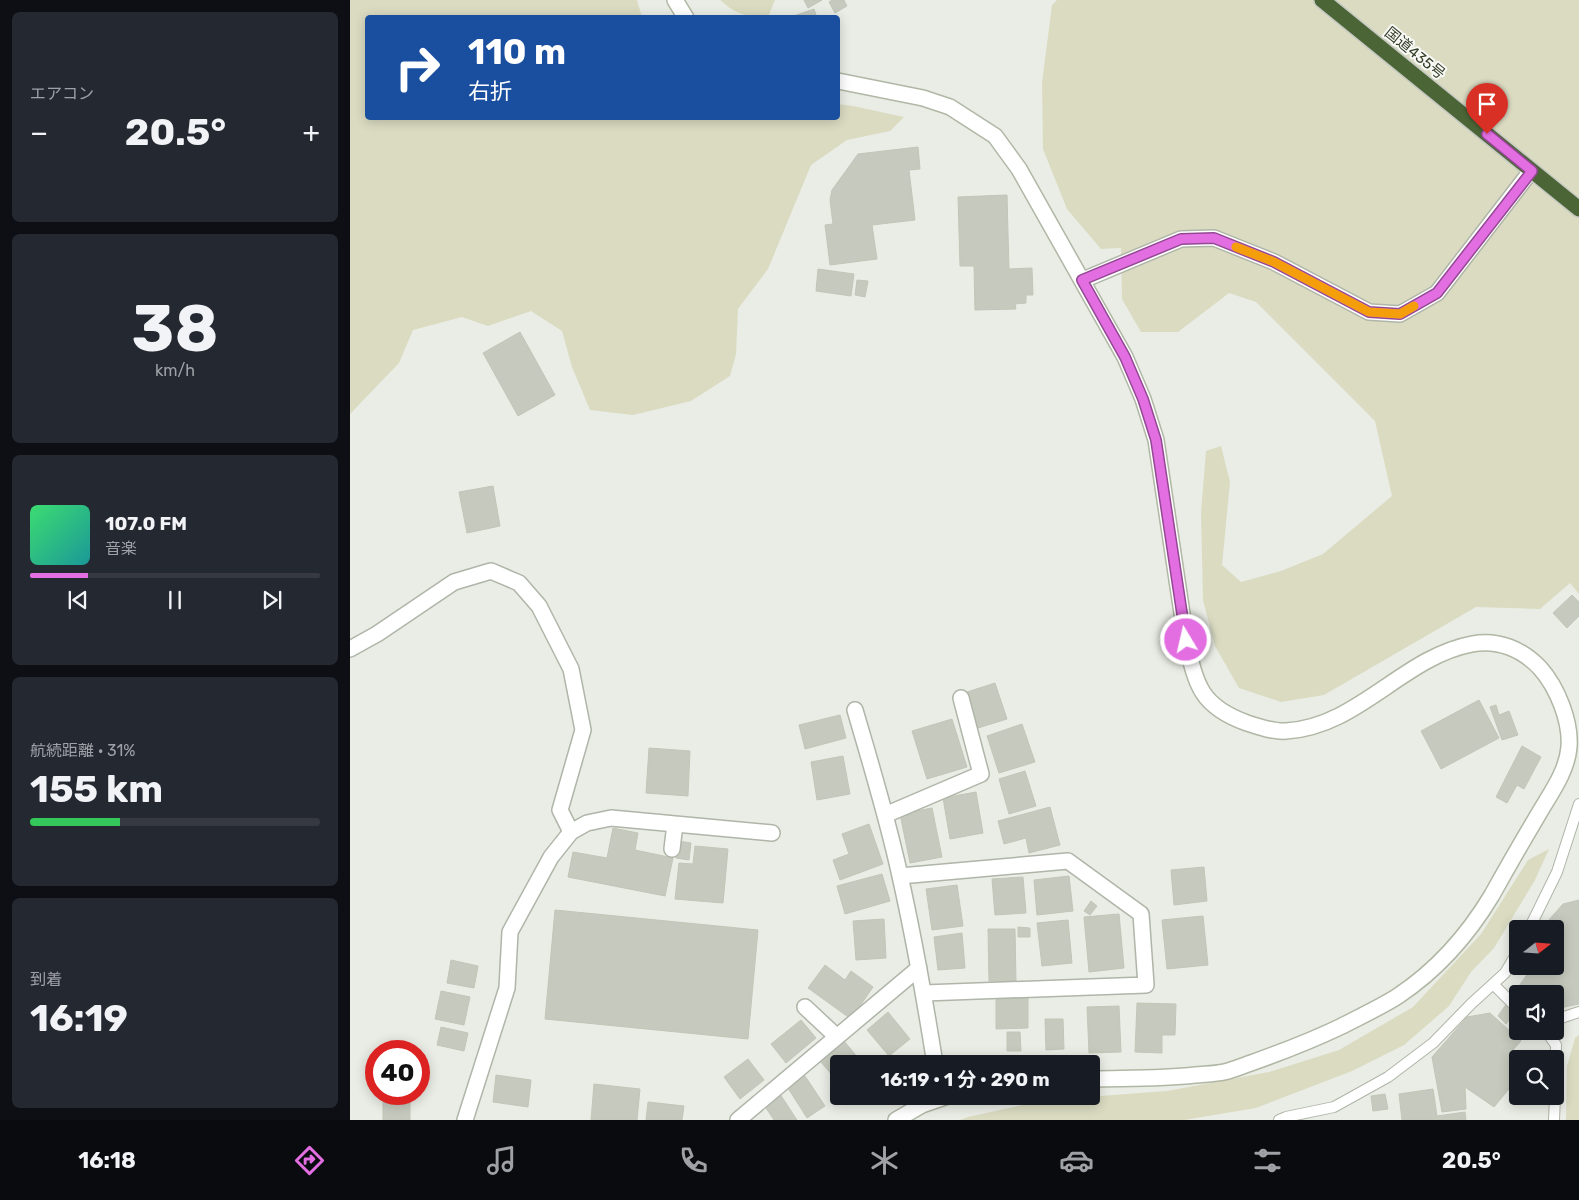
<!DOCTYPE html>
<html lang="ja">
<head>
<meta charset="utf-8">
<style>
  :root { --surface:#171b24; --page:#242831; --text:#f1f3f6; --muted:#9ea1a6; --line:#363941; --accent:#e26ee1 }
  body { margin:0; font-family:Rubik,"Noto Sans JP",sans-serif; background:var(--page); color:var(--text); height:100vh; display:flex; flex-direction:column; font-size:19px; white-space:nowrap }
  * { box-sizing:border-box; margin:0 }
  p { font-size:16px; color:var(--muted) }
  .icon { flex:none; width:28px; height:28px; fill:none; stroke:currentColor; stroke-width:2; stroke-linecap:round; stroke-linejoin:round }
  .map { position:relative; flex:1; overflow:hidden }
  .side { display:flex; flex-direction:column; gap:12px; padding:12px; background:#0d0f14; width:350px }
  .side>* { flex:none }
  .guide { position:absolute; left:15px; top:15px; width:475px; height:105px; border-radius:5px; box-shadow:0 2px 12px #0003; background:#1a4fa0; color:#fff; overflow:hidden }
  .needle { width:32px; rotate:73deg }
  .tools { position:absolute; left:1159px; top:920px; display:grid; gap:10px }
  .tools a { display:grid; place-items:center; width:55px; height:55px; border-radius:5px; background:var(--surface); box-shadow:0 2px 12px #0003; font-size:25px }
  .speed { position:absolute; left:15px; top:1040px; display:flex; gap:10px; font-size:25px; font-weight:700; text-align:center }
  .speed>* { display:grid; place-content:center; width:65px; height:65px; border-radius:50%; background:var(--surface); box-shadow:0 2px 12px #0003; line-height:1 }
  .speed .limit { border:8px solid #d22; background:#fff; color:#111 }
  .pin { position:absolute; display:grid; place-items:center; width:42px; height:42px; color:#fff; margin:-51px -21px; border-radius:50% 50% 50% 0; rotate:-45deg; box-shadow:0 0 5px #0007 }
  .pin .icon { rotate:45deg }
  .me { position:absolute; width:55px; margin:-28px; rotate:351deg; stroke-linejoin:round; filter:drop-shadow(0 0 4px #0008) }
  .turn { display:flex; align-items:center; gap:18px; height:105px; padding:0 20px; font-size:22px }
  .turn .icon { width:65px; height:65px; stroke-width:2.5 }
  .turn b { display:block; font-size:35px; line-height:42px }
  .big { font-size:38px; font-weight:700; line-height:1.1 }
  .side .tile { flex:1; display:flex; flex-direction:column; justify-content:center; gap:8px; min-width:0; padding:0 18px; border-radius:8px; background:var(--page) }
  .side .dial { align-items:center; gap:0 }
  .dial b { font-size:65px; line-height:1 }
  .song { display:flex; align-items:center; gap:15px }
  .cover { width:60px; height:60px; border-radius:8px; background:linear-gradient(135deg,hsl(140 70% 55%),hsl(180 70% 35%)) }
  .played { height:5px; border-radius:2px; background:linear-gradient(90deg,var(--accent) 20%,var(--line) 20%) }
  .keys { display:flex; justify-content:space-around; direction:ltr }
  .heat { display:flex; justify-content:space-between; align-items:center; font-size:28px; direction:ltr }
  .charge { height:8px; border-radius:4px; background:linear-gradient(90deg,#34c759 31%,var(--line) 0) }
  .trip { position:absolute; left:480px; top:1055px; width:270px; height:50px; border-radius:5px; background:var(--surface); box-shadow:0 2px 12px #0003; font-weight:700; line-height:50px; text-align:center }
  .tabs { display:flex; height:80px; justify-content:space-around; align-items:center; background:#090b0e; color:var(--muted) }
  .tabs .icon { width:35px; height:35px }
  .tabs .active { color:var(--accent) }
  .tabs b { font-size:22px; color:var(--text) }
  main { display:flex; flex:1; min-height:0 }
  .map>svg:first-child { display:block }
  .green { fill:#dadbc1 }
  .building { fill:#c6cabe; stroke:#c1c6b8 }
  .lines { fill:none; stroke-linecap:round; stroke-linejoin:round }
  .lane-casing { stroke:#afb5a8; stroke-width:12 }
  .street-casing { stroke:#afb5a8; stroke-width:18 }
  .secondary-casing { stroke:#b0b7a5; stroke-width:18 }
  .highway-casing { stroke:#c6c9c2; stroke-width:18 }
  .lane { stroke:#fff; stroke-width:10 }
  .street { stroke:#fff; stroke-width:15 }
  .secondary { stroke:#fff; stroke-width:15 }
  .highway { stroke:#4b6536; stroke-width:15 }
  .route-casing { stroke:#934892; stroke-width:12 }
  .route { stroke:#e26ee1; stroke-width:9 }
  .slow { stroke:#f59e0b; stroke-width:9 }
  .labels { text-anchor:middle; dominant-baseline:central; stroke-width:4; stroke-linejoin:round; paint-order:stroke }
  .street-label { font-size:15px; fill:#323d26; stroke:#f8f9f6 }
</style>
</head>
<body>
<main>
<section class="side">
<div class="tile"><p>エアコン</p>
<div class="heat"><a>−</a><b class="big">20.5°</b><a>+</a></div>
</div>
<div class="tile dial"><b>38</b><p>km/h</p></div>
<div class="tile">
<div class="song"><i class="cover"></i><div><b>107.0 FM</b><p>音楽</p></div></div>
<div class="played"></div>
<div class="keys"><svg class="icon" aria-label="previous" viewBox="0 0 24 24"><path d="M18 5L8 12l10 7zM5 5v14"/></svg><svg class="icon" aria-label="pause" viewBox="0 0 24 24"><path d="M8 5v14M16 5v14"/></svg><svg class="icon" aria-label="next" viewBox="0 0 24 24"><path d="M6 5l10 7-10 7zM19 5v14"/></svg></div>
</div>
<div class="tile"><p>航続距離 · 31%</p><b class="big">155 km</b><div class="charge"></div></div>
<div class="tile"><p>到着</p><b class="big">16:19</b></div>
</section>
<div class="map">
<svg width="1229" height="1120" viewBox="0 0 1229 1120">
  <rect width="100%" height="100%" fill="#eaede5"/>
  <path class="green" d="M 0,0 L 287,0 L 292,17 L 18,18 L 18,118 L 488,118 L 488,104 L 503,106 L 554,117 L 540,131 L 497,140 L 461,165 L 418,269 L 388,309 L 386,354 L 380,376 L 341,401 L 283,415 L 240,410 L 222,367 L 212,331 L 181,311 L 138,326 L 112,317 L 63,330 L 49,363 L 0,414 Z
    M 370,0 L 425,0 L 418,17 C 398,18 385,14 370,0 Z
    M 707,0 L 1229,0 L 1229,594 L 1220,583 L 1190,609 L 1126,607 L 974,695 L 931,702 L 889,688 L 865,646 L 853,600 L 851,512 L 856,451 L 871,446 L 880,482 L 872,565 L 891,582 L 931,571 L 973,554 L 1042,496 L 1025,421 L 906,302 L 879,293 L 828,332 L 791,332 L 772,299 L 771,248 L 751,249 L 717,209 L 693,149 L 692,83 L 702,5 Z
    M 1199,849 L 1185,880 L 1144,948 L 1121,972 L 1099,1006 L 1054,1045 L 1002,1071 L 906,1108 L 834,1120 L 610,1120 L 618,1117 L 696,1100 L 817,1091 L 919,1072 L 989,1050 L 1063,1007 L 1131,934 L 1178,860 Z
    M 1229,1035 L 1229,1120 L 1216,1120 L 1217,1066 L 1225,1038 Z"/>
  <path class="building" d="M 454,0 L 472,0 L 458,8 Z
    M 482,0 L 494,0 L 497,6 L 485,13 L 479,2 Z
    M 464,9 L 467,18 L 438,18 Z
    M 568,147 L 570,169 L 559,170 L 565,220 L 522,225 L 527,259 L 480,265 L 475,225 L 483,224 L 480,200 L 482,190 L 508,154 Z
    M 657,195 L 659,269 L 682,268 L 683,295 L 676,295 L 676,303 L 665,304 L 666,309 L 625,310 L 624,266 L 610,266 L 608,197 Z
    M 468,269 L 504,274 L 501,296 L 466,291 Z
    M 507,280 L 518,281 L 515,297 L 505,295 Z
    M 170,332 L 205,395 L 168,416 L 133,353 Z
    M 143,486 L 150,526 L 117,533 L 109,492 Z
    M 1222,595 L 1229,602 L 1229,616 L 1217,628 L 1203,613 Z
    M 645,683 L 657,719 L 628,728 L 617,692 Z
    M 1129,700 L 1149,738 L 1091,769 L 1071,731 Z
    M 1146,705 L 1149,715 L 1159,711 L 1168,735 L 1152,740 L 1140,707 Z
    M 490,715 L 496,738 L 455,749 L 449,725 Z
    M 602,719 L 617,767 L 577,779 L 562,731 Z
    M 672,724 L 685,762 L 649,773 L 637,736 Z
    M 1172,746 L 1191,757 L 1174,789 L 1167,785 L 1157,803 L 1146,797 Z
    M 299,748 L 340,751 L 338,796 L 296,793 Z
    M 493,756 L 500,794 L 467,800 L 461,762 Z
    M 675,771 L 686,806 L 659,814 L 649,779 Z
    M 626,792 L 633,833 L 600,839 L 593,798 Z
    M 700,807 L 710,845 L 679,853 L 676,838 L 654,844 L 648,821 Z
    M 582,808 L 592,857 L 560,863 L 550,814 Z
    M 519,824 L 533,864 L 490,880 L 483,860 L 499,854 L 492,834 Z
    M 263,828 L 288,833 L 285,850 L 323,858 L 315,896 L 218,877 L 223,852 L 257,858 Z
    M 328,841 L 341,843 L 339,860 L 326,858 Z
    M 345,846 L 378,849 L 373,903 L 325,899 L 329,863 L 343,864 Z
    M 854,867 L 857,901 L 824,905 L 821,870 Z
    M 532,874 L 540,901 L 495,914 L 487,886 Z
    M 719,876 L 723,911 L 687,915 L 684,880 Z
    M 673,877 L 676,913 L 645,915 L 642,879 Z
    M 607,885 L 613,926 L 582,930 L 576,889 Z
    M 1229,900 L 1229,1004 L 1205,1009 L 1205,994 L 1168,994 L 1168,1009 L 1156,1024 L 1148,1016 L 1183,966 L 1205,966 L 1205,929 L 1191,929 L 1213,904 Z
    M 741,901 L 747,906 L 740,915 L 734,911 Z
    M 205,910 L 408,930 L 398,1039 L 195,1019 Z
    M 769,914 L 774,968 L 739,972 L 734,917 Z
    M 853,916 L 858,965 L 817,969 L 812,920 Z
    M 534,919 L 536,958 L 506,960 L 503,921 Z
    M 718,920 L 722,963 L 692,966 L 687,923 Z
    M 668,927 L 680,928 L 680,937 L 668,937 Z
    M 638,929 L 665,929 L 666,981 L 639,981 Z
    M 612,933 L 615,968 L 588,970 L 584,937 Z
    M 101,960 L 128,966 L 124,988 L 97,983 Z
    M 475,965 L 495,980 L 501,971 L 523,987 L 501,1019 L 458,988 Z
    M 91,991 L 120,997 L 114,1025 L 85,1019 Z
    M 678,998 L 678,1028 L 646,1029 L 646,999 Z
    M 787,1003 L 826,1004 L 825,1035 L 812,1035 L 812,1053 L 785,1052 Z
    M 769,1006 L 771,1052 L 739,1053 L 737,1007 Z
    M 538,1012 L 560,1039 L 539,1056 L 517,1030 Z
    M 1140,1013 L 1171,1041 L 1162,1051 L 1171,1059 L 1168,1059 L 1168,1078 L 1144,1107 L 1115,1087 L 1116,1109 L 1092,1112 L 1082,1057 L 1117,1017 Z
    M 695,1019 L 713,1019 L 714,1049 L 696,1050 Z
    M 451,1020 L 466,1038 L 436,1063 L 421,1044 Z
    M 91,1027 L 118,1033 L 114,1051 L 87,1045 Z
    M 657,1032 L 670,1032 L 671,1051 L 657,1051 Z
    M 494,1041 L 513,1064 L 489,1064 L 489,1083 L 470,1061 Z
    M 398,1059 L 414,1080 L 390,1099 L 374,1077 Z
    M 146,1075 L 181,1080 L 178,1107 L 143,1102 Z
    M 455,1076 L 475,1106 L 457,1118 L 438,1088 Z
    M 244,1084 L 290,1089 L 287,1120 L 241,1120 Z
    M 1083,1089 L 1087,1116 L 1115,1112 L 1116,1120 L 1052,1120 L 1049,1094 Z
    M 33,1094 L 60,1094 L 60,1120 L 33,1120 Z
    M 430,1094 L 447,1120 L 424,1120 L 414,1105 Z
    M 1035,1094 L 1038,1109 L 1023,1111 L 1021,1096 Z
    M 298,1102 L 334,1106 L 332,1120 L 296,1120 Z"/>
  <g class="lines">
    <defs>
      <path id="lane" d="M 1179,929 L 1207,872 L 1229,804
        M 1143,984 L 1168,1009
        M 1205,1020 L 1229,1012
        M 1196,1031 L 1206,1045 L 1205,1092
        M 929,1120 L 936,1117 L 984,1107 L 1038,1077 L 1083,1043 L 1121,1004 L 1155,973 L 1168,951
        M 1204,1120 L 1205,1096"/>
      <path id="street" d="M 733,280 L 831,239 L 864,238 L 924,262 L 1019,312 L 1050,314 L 1087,293 L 1181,171
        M 0,649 L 27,634 L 104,582 L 141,571 L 169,583 L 189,606 L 221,669 L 233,730 L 210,810 L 221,832 L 201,857 L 160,932 L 157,988 L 115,1120
        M 505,710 C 521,765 538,820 550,876 C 564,938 575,1001 585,1064
        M 535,815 L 631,774 L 611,698
        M 221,832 L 237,823 L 261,818 L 422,833
        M 322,849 L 325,824
        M 550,876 L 718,861 L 791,914 L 796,985 L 574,993
        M 455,1007 L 487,1037
        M 388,1120 L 569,968"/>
      <path id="secondary" d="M 325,0 L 336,18
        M 488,81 L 573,98 L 600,107 L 645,136 L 669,169 L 775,357 L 793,399 L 806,440 L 836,640 C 846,685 850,706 897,723 C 909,727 924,732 936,731 C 1008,727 1053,657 1122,644 C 1148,639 1172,649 1190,668 C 1207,687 1221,721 1219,747 C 1217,772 1200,794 1188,815 C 1172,842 1157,868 1142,895 C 1118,935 1087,970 1048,996 C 1031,1007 1011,1016 992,1026 C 963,1040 932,1052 901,1063 C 892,1066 883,1070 874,1072 C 865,1074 855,1074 845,1075 C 811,1079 776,1078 741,1079
        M 546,1120 L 572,1105 L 598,1096"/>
      <path id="highway" d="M 972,0 L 1229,209"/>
    </defs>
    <use href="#lane" class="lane-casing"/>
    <use href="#street" class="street-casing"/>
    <use href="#secondary" class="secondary-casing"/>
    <use href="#highway" class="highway-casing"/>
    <use href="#lane" class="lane"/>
    <use href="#street" class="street"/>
    <use href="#secondary" class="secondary"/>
    <use href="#highway" class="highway"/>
  </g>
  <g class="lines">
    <defs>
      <path id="route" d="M 836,640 L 806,440 L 793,399 L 775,357 L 732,280 L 831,239 L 864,238 L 924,262 L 1019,312 L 1050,314 L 1087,293 L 1182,171 L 1137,134"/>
    </defs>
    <use href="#route" class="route-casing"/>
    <use href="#route" class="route"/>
    <path class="slow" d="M 886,247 L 924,262 L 1019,312 L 1050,314 L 1064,306"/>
  </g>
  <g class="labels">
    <g class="street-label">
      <text transform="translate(1065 53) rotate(39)">国道435号</text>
    </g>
  </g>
</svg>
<div class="tools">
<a><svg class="needle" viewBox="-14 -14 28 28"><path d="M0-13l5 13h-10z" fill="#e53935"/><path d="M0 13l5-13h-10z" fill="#9ea1a6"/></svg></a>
<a><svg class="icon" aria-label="sound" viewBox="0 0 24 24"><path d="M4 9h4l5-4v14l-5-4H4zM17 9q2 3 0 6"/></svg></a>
<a><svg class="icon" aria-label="search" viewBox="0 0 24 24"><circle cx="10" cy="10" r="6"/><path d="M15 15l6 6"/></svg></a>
</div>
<div class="speed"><div class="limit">40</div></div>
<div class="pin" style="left:1137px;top:134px;background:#d93025"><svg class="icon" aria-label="arrive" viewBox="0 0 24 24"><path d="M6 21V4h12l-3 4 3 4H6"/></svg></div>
<svg class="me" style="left:836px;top:640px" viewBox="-20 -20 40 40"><circle r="17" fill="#e26ee1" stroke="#fff" stroke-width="3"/><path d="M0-11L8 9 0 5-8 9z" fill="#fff"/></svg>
<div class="trip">16:19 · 1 分 · 290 m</div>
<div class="guide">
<div class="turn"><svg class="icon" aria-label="right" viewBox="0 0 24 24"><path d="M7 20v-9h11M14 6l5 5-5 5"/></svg><div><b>110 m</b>右折</div></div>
</div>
</div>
</main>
<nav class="tabs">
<b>16:18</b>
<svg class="icon active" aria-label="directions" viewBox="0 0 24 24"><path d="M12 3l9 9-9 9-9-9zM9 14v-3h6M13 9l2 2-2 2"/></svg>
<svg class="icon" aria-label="music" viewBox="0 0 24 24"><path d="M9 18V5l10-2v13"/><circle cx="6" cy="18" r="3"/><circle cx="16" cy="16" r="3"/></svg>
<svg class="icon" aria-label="phone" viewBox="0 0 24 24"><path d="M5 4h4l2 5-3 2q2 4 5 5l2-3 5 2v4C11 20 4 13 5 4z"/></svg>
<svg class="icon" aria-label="climate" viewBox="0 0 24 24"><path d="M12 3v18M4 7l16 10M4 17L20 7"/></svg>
<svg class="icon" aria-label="car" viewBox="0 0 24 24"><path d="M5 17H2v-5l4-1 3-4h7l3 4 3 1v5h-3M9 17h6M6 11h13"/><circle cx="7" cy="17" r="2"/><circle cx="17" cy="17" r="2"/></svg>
<svg class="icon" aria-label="filters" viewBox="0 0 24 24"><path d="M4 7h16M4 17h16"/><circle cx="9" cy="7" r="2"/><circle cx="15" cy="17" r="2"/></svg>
<b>20.5°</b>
</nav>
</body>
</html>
